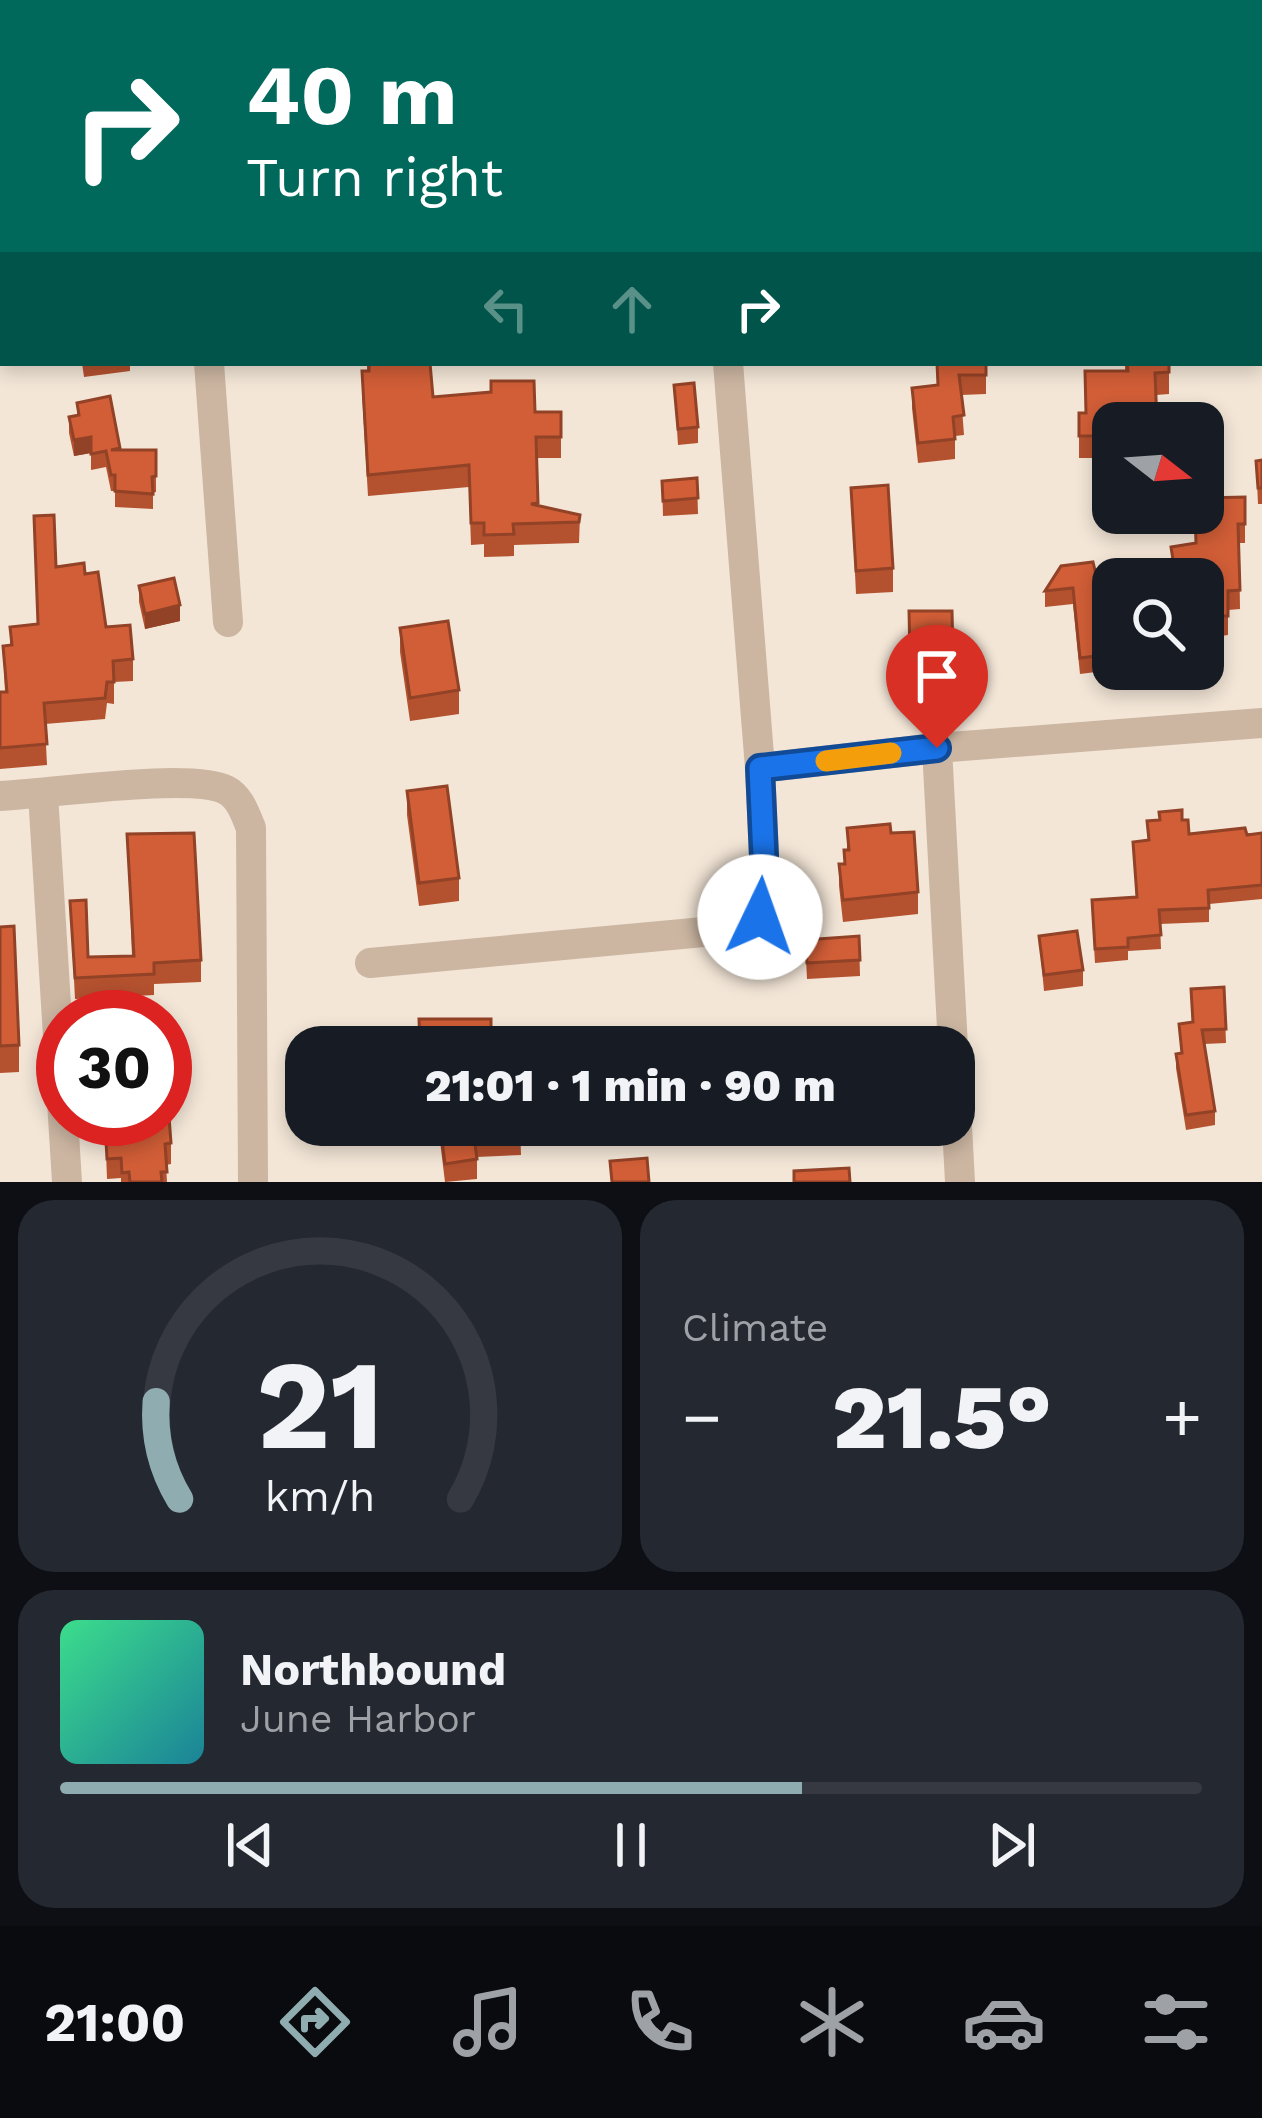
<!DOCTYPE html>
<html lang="en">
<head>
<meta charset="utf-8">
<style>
  :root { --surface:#171b24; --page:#242831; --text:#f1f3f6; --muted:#9ea1a6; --line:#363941; --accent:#8facb0 }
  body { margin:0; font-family:"Work Sans",sans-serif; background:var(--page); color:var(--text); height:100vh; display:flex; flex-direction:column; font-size:45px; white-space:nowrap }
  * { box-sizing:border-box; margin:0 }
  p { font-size:39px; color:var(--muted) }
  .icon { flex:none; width:66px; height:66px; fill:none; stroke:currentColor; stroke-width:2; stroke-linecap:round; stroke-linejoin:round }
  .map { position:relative; height:1182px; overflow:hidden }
  .drawer { display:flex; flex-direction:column; gap:18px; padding:18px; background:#0d0f14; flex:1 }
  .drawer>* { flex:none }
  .hud { position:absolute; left:0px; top:0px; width:1263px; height:366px; box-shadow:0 6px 18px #0003; background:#00695c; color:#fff; overflow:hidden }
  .needle { width:78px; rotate:107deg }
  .controls { position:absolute; left:1092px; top:402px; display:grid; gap:24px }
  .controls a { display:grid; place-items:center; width:132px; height:132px; border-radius:24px; background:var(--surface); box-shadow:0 6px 18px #0003; font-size:60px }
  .speed { position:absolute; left:36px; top:990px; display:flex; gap:24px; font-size:60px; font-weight:700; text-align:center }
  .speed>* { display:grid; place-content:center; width:156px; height:156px; border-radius:50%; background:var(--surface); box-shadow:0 6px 18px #0003; line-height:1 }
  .speed .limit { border:18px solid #d22; background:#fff; color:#111 }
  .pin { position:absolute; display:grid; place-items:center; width:102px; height:102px; color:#fff; margin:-123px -51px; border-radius:50% 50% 50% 0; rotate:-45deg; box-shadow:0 0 12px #0007 }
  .pin .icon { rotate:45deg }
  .me { position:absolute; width:132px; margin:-66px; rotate:3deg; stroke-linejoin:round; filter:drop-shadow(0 0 9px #0008) }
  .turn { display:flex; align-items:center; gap:42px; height:252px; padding:0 48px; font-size:54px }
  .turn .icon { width:156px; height:156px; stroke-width:2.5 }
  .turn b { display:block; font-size:84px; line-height:102px }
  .lanes { display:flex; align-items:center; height:114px; padding:0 48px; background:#0003; justify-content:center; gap:60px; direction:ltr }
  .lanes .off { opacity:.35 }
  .big { font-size:90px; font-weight:800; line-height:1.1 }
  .drawer .card { flex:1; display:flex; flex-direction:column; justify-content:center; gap:18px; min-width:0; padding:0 42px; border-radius:36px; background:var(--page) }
  .drawer .dial { align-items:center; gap:0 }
  .dial svg { height:312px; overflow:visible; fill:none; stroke:var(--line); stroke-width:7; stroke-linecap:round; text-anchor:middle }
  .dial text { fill:var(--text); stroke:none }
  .song { display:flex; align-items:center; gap:36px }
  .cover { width:144px; height:144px; border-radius:18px; background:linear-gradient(135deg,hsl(150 70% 55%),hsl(190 70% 35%)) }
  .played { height:12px; border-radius:6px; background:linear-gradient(90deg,var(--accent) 65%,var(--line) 65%) }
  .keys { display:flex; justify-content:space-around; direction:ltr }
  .heat { display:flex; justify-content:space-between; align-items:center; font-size:66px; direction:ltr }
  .drawer .tiles { flex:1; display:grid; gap:18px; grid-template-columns:1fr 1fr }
  .card:last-child { grid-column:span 2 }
  .trip { position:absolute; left:285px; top:1026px; width:690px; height:120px; border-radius:36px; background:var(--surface); box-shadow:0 6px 18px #0003; font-weight:800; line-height:120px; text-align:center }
  .tabs { display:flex; height:192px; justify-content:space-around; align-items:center; background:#090b0e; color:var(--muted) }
  .tabs .icon { width:84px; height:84px }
  .tabs .active { color:var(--accent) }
  .tabs b { font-size:54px; color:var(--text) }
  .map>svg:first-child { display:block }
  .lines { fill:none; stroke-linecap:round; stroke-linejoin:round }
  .minor { stroke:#ccb6a2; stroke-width:30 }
  .wall { fill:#b4512f }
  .shaded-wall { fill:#924226 }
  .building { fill:#d15e37; stroke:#924226; stroke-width:3 }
  .route-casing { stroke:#114b97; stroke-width:30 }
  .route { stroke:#1a73e8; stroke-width:21 }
  .slow { stroke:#f59e0b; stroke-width:21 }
</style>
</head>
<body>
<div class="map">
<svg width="1262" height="1182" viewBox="0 0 1262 1182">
  <rect width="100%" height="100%" fill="#f3e6d7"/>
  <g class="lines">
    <path class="minor" d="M 183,0 L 183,3
      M 877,0 L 878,3
      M 1260,197 L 1262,197
      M 209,363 L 228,622
      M 937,748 L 953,1047
      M 760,768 L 937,748 L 1262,723
      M 43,794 L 67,1182
      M 0,796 C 47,794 192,772 226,790 C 240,797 245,814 251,828 L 253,1182
      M 370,963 L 747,928 L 761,917 L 766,901 L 760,768 L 728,363
      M 954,1069 L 960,1182"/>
  </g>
  <path class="wall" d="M 1260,269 L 1262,269 L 1262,363 L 1260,363 Z
    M 82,363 L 130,363 L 130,371 L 84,377 Z
    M 367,363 L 430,363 L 433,397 L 535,412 L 561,412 L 561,458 L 537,458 L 538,505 L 580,515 L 579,543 L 514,545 L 514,556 L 484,557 L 484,544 L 471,545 L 469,487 L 368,496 L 362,393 L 362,371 L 367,371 Z
    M 986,363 L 986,394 L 961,395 L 964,435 L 955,436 L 955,459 L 918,463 L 912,408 L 912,388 L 938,385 Z
    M 1125,363 L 1169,363 L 1169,394 L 1156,395 L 1113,423 L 1113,487 L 1097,488 L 1096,458 L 1079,458 L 1079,413 L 1086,413 L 1125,371 Z
    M 674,385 L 698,427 L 698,443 L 678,445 Z
    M 77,403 L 120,450 L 156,450 L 156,492 L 153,493 L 153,509 L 115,507 L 115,491 L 111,491 L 106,467 L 91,470 L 91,453 L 74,456 L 69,433 L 69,417 L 77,415 Z
    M 1262,460 L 1262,504 L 1258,504 L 1256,461 Z
    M 697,478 L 698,514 L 663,516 L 662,481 Z
    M 851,488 L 893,568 L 893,592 L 856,594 Z
    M 1245,497 L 1245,543 L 1239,543 L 1240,609 L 1228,610 L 1228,635 L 1221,636 L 1221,655 L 1203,654 L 1203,579 L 1173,579 L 1171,547 L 1195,544 Z
    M 1061,566 L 1103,604 L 1113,602 L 1113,663 L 1104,664 L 1104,671 L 1080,674 L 1073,604 L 1045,607 L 1045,591 Z
    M 56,567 L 85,574 L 106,627 L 133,659 L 133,681 L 114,682 L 114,704 L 107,703 L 105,719 L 45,724 L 47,765 L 0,769 L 0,692 L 5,692 L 3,646 L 10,645 L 10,627 L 37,624 Z
    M 139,586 L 180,621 L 145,629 L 139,602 Z
    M 909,611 L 952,611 L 953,668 L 910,669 Z
    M 400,628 L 459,690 L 459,714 L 410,721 L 400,652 Z
    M 407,791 L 459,878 L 459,901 L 419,906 L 407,815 Z
    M 1182,820 L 1189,834 L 1262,833 L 1262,899 L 1209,904 L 1209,922 L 1160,924 L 1161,949 L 1128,951 L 1128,960 L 1095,963 L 1092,914 L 1136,897 L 1133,842 L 1148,840 L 1147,821 Z
    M 847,828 L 891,833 L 918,892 L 918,914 L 843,922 L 839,886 L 839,864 L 844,864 L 844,850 L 847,850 Z
    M 127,834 L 201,960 L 201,982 L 154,984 L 154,995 L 75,999 L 70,901 L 88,957 L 132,956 Z
    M 0,927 L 19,1045 L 19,1072 L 0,1073 Z
    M 859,936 L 860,976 L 807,979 L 805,940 Z
    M 1039,936 L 1083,970 L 1083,986 L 1044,991 Z
    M 1224,987 L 1226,1043 L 1204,1044 L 1215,1111 L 1215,1125 L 1186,1130 L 1176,1068 L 1176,1054 L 1181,1053 L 1179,1024 L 1192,1022 L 1191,989 Z
    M 119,1123 L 171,1143 L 171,1164 L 166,1165 L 167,1182 L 121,1182 L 121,1178 L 107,1179 L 105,1124 Z
    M 438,1125 L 520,1125 L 521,1155 L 477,1157 L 477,1179 L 445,1182 Z"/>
  <path class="shaded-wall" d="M 91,437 L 91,453 L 74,456 L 74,440 Z
    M 180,605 L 180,621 L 145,629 L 145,614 Z"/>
  <path class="building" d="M 108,0 L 127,0 L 127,3 L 93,3 Z
    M 593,0 L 715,0 L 715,3 L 594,3 Z
    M 1262,48 L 1262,100 L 1260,100 L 1260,49 Z
    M 1260,269 L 1262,269 L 1262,339 L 1260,339 Z
    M 369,363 L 430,363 L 433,397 L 491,392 L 491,381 L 534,381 L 535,412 L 561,412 L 561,437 L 536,437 L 538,503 L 531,504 L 580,515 L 579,522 L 513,524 L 514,534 L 484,535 L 484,523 L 471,523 L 469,465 L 368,475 L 362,371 L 369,371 Z
    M 937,363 L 986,363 L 986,375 L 959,375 L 964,415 L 953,417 L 955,439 L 918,443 L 912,388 L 938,385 Z
    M 1127,363 L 1169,363 L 1169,372 L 1155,373 L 1157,423 L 1113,423 L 1113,466 L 1097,466 L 1096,436 L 1079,436 L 1079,413 L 1086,413 L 1085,371 L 1128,371 Z
    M 694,383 L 698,427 L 678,429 L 674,385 Z
    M 110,396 L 120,448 L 111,450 L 156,450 L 156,476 L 152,477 L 153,494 L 115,491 L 115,475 L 111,475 L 106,451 L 91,454 L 91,437 L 74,440 L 69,417 L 79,415 L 77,403 Z
    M 1262,460 L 1262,488 L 1258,488 L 1256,461 Z
    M 697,478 L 698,498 L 663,501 L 662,481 Z
    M 888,485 L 893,568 L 856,571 L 851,488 Z
    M 1245,497 L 1245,524 L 1238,524 L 1240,590 L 1228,591 L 1228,616 L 1221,616 L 1221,635 L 1203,635 L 1203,579 L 1176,579 L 1171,547 L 1196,543 L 1195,513 L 1203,513 L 1203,498 Z
    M 54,515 L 56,567 L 84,563 L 85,574 L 98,572 L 106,627 L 130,625 L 133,659 L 113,661 L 114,682 L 107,682 L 105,698 L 44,703 L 47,744 L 0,748 L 0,692 L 7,692 L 3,646 L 12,645 L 10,627 L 38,624 L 34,516 Z
    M 1093,562 L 1103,604 L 1113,602 L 1113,647 L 1103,648 L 1104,655 L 1080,658 L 1073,588 L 1045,591 L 1061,566 Z
    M 174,578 L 180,605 L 145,614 L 139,586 Z
    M 909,611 L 952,611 L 953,653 L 910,654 Z
    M 448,621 L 459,690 L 410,698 L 400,628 Z
    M 447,786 L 459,878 L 419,883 L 407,791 Z
    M 1182,810 L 1182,820 L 1188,820 L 1189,834 L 1245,828 L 1247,835 L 1262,833 L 1262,885 L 1208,890 L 1209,908 L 1159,910 L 1161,935 L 1128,938 L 1128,947 L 1095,949 L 1092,900 L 1137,897 L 1133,842 L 1149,840 L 1147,821 L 1160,820 L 1159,812 Z
    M 890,824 L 891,833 L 914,832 L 918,892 L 843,900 L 839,864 L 845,864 L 844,850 L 849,850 L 847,828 Z
    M 194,833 L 201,960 L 154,963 L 154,974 L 75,978 L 70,901 L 86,900 L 88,957 L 134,956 L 127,834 Z
    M 14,926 L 19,1045 L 0,1046 L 0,927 Z
    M 1077,931 L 1083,970 L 1044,975 L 1039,936 Z
    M 859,936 L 860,960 L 807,963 L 805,940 Z
    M 1224,987 L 1226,1029 L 1202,1030 L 1215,1111 L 1186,1115 L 1176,1054 L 1182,1053 L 1179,1024 L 1193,1022 L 1191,989 Z
    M 144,1007 L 145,1017 L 111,1017 L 111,1008 Z
    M 419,1019 L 491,1019 L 491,1047 L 420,1047 Z
    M 165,1090 L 167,1090 L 171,1143 L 165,1144 L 167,1172 L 161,1172 L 162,1182 L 130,1182 L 129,1172 L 122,1173 L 121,1158 L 107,1159 L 105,1124 L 120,1123 L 120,1119 L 165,1119 Z
    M 440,1125 L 520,1125 L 521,1135 L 474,1137 L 477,1159 L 445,1164 Z
    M 647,1158 L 649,1182 L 612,1182 L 610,1161 Z
    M 849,1168 L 850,1182 L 794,1182 L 794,1171 Z"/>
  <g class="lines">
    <defs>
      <path id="route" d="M 760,917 L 766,901 L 760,768 L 937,748"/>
    </defs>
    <use href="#route" class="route-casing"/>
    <use href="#route" class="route"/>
    <path class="slow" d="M 826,761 L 891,753"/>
  </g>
</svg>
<div class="controls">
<a><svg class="needle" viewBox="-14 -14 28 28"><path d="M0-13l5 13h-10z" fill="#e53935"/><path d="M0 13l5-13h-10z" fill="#9ea1a6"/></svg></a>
<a><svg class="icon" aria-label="search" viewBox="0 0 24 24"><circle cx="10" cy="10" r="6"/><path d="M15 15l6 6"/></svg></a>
</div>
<div class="speed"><div class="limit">30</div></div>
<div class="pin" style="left:937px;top:748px;background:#d93025"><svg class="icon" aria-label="arrive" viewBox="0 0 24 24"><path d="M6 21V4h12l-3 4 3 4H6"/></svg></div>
<svg class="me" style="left:760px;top:917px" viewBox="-20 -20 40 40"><circle r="19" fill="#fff"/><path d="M0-13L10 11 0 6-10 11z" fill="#1a73e8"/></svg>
<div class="trip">21:01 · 1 min · 90 m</div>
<div class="hud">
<div class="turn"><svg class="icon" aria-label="right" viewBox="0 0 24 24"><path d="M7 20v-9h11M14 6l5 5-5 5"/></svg><div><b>40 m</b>Turn right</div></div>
<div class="lanes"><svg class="icon off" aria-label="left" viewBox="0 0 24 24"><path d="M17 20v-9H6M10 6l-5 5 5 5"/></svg><svg class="icon off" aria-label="ahead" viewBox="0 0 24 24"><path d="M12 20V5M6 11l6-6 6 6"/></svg><svg class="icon" aria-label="right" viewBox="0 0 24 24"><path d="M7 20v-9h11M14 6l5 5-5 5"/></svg></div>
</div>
</div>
<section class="drawer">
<div class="tiles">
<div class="card dial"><svg viewBox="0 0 100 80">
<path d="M14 69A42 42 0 1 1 86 69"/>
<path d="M14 69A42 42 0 0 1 8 44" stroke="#8facb0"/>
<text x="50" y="56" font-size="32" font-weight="700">21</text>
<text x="50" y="72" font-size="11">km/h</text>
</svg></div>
<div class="card"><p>Climate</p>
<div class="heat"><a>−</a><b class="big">21.5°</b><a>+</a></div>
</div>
<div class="card">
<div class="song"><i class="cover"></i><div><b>Northbound</b><p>June Harbor</p></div></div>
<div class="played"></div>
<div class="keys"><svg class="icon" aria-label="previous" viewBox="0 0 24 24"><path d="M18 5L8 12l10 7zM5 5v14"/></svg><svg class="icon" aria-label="pause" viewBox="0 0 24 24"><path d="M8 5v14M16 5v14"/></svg><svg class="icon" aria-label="next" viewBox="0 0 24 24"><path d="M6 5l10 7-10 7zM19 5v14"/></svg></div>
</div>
</div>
</section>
<nav class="tabs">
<b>21:00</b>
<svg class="icon active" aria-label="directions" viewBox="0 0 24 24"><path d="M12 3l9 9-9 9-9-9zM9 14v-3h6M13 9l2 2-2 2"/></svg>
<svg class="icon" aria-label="music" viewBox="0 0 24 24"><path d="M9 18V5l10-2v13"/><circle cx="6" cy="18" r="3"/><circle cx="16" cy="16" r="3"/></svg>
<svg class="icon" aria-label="phone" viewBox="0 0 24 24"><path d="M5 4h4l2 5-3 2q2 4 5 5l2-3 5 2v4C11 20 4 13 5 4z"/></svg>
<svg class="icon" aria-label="climate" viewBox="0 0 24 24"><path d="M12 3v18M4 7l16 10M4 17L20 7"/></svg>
<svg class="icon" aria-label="car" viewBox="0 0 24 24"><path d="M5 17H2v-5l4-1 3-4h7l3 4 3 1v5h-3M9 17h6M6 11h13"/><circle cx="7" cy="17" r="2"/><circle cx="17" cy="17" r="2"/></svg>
<svg class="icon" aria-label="filters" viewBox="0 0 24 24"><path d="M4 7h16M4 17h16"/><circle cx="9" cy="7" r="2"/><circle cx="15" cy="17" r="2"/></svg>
</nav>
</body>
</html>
